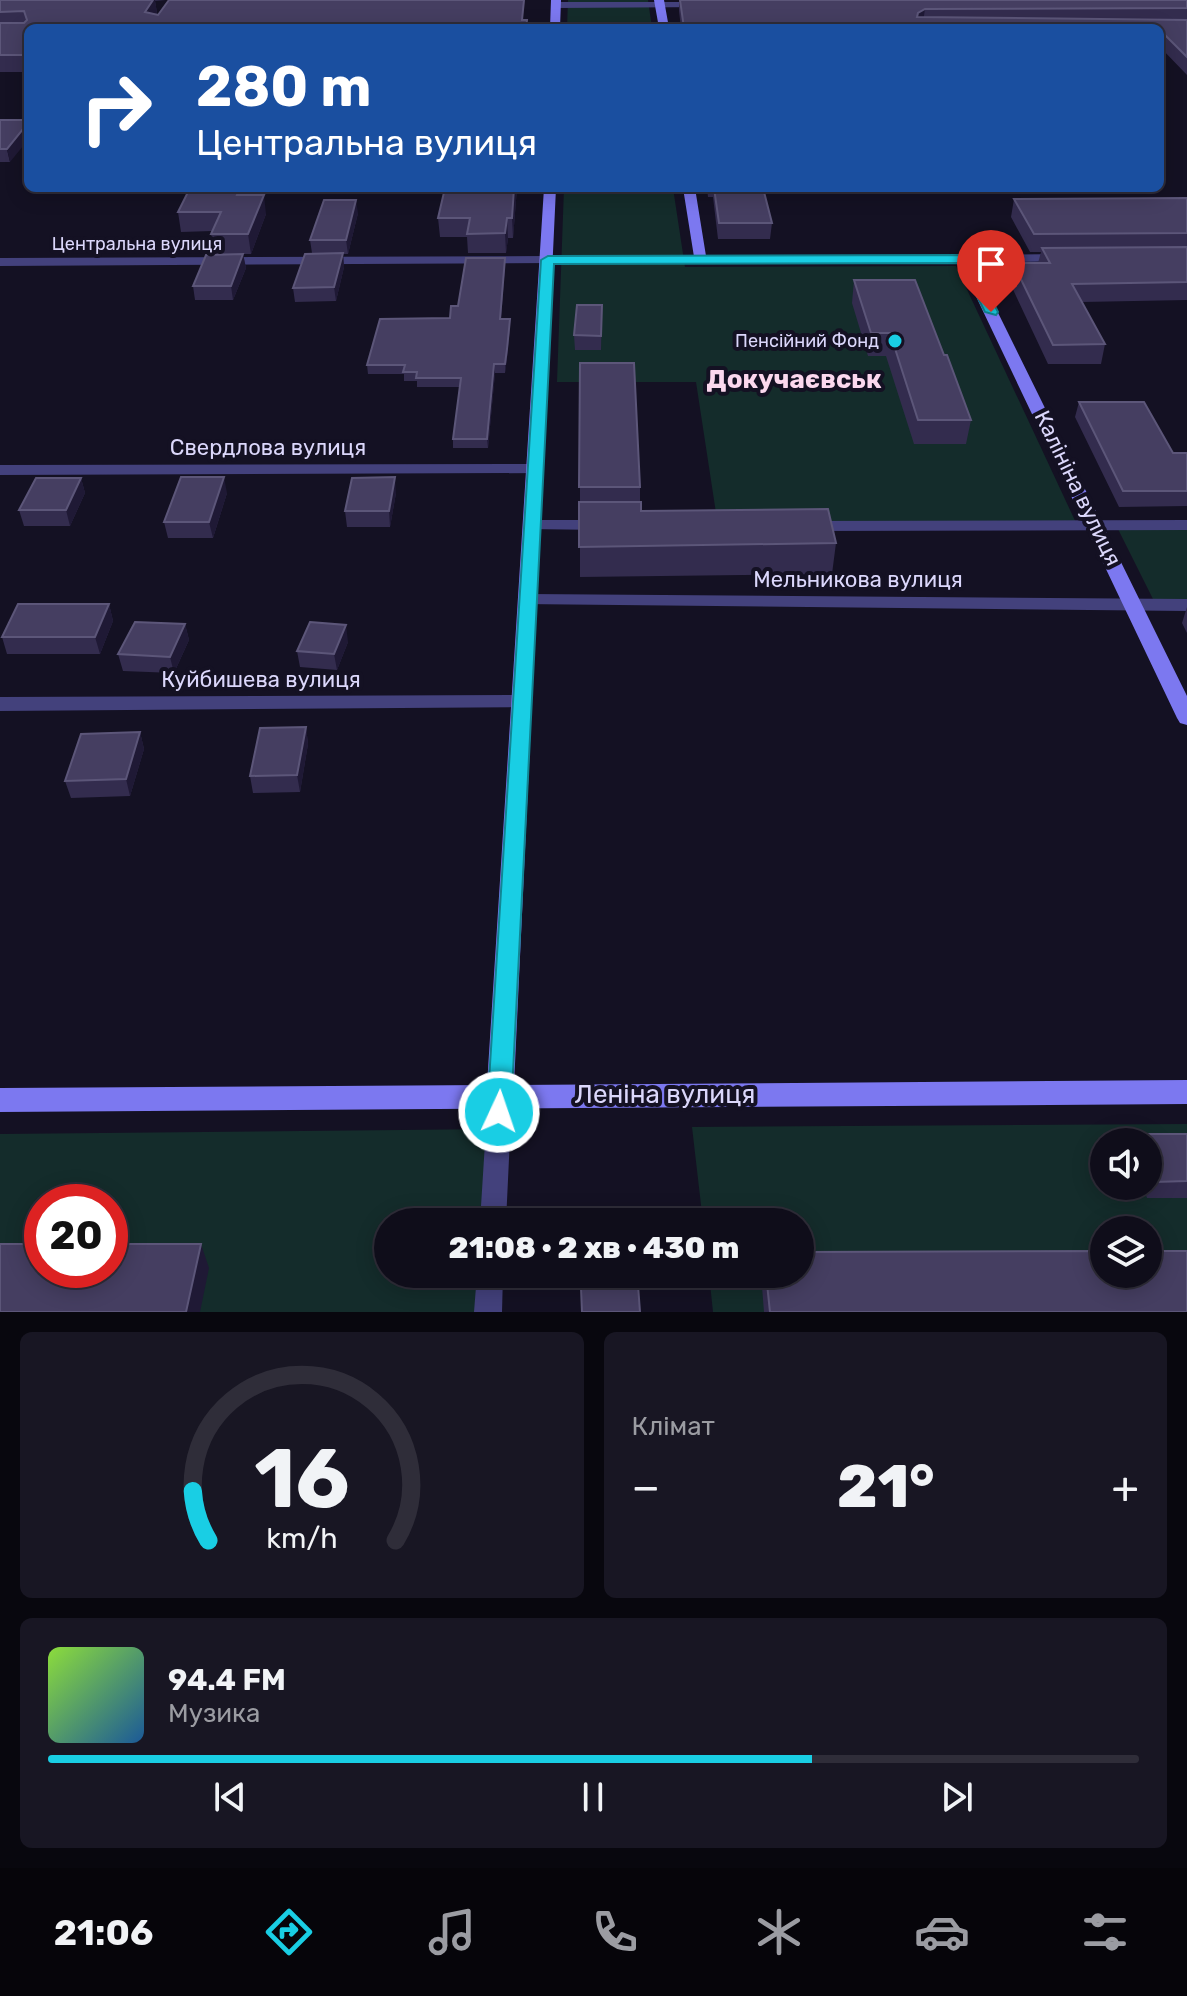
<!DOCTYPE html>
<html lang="uk">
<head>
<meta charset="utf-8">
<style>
  :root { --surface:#0f0d1a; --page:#181623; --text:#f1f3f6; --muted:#9b9ca2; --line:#2f2d39; --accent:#19cee4 }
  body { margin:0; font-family:Rubik,sans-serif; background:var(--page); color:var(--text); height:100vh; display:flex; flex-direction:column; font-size:30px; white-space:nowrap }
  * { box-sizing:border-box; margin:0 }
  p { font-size:26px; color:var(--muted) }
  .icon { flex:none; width:44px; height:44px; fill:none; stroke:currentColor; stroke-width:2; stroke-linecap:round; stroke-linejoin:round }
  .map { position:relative; height:1312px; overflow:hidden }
  .sheet { display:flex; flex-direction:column; gap:20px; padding:20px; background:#08070e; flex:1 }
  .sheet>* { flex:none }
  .top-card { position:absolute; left:24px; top:24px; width:1140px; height:168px; border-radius:12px; box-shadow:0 4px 20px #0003,0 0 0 2px var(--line); background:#1a4fa0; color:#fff; overflow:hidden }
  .buttons { position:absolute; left:1090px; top:1128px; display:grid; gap:16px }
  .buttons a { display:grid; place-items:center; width:72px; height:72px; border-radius:50%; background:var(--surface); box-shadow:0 4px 20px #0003,0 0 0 2px var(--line); font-size:40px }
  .speed { position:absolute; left:24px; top:1184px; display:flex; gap:16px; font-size:40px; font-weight:700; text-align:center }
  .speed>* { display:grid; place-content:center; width:104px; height:104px; border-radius:50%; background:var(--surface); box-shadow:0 4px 20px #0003,0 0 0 2px var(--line); line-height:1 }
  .speed .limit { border:12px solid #d22; background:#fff; color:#111 }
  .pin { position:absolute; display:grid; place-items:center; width:68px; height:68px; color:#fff; margin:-82px -34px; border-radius:50% 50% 50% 0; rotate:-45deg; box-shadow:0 0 8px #0007 }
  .pin .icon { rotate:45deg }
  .me { position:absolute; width:88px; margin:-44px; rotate:3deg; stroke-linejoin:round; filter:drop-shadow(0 0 6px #0008) }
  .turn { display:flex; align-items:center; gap:28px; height:168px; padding:0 40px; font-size:36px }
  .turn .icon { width:104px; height:104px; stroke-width:2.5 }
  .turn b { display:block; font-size:56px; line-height:68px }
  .big { font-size:60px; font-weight:800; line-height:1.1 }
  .sheet .card { flex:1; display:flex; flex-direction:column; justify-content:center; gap:12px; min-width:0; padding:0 28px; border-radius:12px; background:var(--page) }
  .sheet .dial { align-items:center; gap:0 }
  .dial svg { height:208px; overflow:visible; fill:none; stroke:var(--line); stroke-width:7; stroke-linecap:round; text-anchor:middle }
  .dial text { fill:var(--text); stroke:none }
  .song { display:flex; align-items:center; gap:24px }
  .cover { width:96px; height:96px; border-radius:12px; background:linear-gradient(135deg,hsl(90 70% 55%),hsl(210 70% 35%)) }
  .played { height:8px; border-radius:4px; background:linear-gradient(90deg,var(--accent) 70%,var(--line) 70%) }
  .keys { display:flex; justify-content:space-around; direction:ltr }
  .heat { display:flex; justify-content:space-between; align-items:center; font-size:44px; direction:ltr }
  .sheet .tiles { flex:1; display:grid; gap:20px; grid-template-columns:1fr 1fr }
  .card:last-child { grid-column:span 2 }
  .trip { position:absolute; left:374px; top:1208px; width:440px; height:80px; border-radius:40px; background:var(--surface); box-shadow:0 4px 20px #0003,0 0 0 2px var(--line); font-weight:800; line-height:80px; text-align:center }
  .tab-bar { display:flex; height:128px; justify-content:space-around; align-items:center; background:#06050a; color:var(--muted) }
  .tab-bar .icon { width:56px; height:56px }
  .tab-bar .on { color:var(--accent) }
  .tab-bar b { font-size:36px; color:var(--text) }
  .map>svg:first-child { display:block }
  .green { fill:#142c2b; fill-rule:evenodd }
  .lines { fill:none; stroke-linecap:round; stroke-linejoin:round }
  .service { fill:#43417c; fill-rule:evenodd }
  .minor { fill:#43417c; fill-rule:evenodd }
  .tertiary { fill:#43417c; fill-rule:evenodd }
  .secondary { fill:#7c78f0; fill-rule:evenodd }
  .wall { fill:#332c4e }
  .shaded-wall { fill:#1f1935 }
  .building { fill:#453e61; stroke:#5c5679; stroke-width:2 }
  .route { fill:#19cee4; stroke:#108694; stroke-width:2 }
  .poi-dot { fill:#19cee4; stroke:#141123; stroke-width:3 }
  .labels { text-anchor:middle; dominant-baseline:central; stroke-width:8; stroke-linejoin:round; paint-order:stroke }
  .far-street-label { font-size:18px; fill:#dbd7fb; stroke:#141123 }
  .far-poi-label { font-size:18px; fill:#dbd7fb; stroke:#141123; text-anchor:end }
  .street-label { font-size:22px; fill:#dbd7fb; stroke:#141123 }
  .far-district-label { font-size:26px; font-weight:bold; fill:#fbd8ee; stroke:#141123 }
  .near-street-label { font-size:26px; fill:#dbd7fb; stroke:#141123 }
</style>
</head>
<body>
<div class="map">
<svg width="1187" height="1312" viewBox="0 0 1187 1312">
  <rect width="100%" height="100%" fill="#141123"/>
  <path class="green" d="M 568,0 L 648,0 L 652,28 L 567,28 Z
    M 564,188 L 673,188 L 685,267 L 956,266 L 1078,527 L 718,526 L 696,382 L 557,382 Z
    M 1187,526 L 1187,605 L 1156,605 L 1117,527 Z
    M 1187,1124 L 1187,1312 L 713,1312 L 709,1274 L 800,1274 L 800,1222 L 703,1222 L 692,1127 ZM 1104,1142 L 1148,1142 L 1148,1186 L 1104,1186 ZM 1104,1230 L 1148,1230 L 1148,1274 L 1104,1274 Z
    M 498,1129 L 493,1222 L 388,1222 L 388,1274 L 490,1274 L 488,1312 L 0,1312 L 0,1134 ZM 42,1202 L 110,1202 L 110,1270 L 42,1270 Z"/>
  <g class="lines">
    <path class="service" d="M 500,1084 L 509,1088 L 512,1095 L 506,1222 L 480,1222 L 488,1095 L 491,1088 Z
      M 477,1274 L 503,1274 L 502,1312 L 474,1312 Z"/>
    <path class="minor" d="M 707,2 L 710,7 L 556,8 L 551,5 L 556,2 Z
      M 1067,254 L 1072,255 L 1072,261 L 965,263 L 958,259 L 965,255 Z
      M 548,256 L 555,260 L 553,263 L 0,266 L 0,258 Z
      M 536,464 L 542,465 L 544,469 L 542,473 L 0,475 L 0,465 Z
      M 533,520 L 603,520 L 612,525 L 603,530 L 527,529 L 524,525 Z
      M 1187,520 L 1187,530 L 807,531 L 798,526 L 807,521 Z
      M 528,594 L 1187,599 L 1187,611 L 521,604 L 518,600 Z
      M 522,695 L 532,702 L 529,707 L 0,711 L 0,697 Z"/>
    <path class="tertiary" d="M 700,256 L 707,260 L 705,263 L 548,264 L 541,260 L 548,256 Z"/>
    <path class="secondary" d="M 551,0 L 561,0 L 560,28 L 550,28 Z
      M 654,0 L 664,0 L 669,28 L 659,28 Z
      M 544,188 L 556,188 L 514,1085 L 1187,1080 L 1187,1104 L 0,1112 L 0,1088 L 487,1085 Z
      M 683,188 L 695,188 L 706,256 L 970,256 L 1187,696 L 1187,725 L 1180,723 L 1177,718 L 960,263 L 695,263 Z"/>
  </g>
  <path class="wall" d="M 0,0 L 166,0 L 155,1 L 157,13 L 156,15 L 527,20 L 528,28 L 28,28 L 28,72 L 0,72 Z
    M 679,0 L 1187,0 L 1187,75 L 1160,47 L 1160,28 L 681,28 L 679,11 Z
    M 0,120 L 10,162 L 0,162 Z
    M 517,188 L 513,238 L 508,238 L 506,253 L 468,253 L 467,237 L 440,237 L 438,218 Z
    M 707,188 L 763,188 L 772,223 L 770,239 L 718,239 L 713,197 L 708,197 Z
    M 248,195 L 266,214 L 251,254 L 243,254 L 246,268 L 233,300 L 195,300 L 193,286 L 236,254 L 215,254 L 211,234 L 212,231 L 181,232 L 178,212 Z
    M 1187,198 L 1187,300 L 1082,302 L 1105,344 L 1101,364 L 1048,364 L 1009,281 L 1013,263 L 1038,263 L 1041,252 L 1030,252 L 1011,217 L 1014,199 Z
    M 358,213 L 348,254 L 343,254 L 344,267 L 336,301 L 295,302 L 293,288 L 312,253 L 310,240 Z
    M 505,266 L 501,319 L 510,327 L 507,358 L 505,373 L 495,373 L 488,448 L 453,448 L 453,439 L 460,387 L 417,387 L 417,381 L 404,381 L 404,374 L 368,374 L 367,365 L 450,318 L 458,306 Z
    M 854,280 L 944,355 L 971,420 L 966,444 L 914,444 L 886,356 L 868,356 L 852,303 Z
    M 602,305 L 601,350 L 575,350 L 574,335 Z
    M 580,363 L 640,487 L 640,502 L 641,511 L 836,543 L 832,574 L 580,577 Z
    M 1079,402 L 1173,453 L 1187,453 L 1187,506 L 1119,507 L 1075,417 Z
    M 81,478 L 85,493 L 70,526 L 24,526 L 19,510 Z
    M 227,493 L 213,538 L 168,538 L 164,522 Z
    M 396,493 L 390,527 L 347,527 L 345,511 Z
    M 109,604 L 113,621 L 100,654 L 7,654 L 2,637 Z
    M 1187,607 L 1187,633 L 1182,623 Z
    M 185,624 L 189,640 L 174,673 L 123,671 L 118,654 Z
    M 348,642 L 337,670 L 300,667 L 297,651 Z
    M 306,727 L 308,744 L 300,792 L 253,793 L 250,776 Z
    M 140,732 L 144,749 L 130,796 L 71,798 L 65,781 Z
    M 1139,1134 L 1187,1134 L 1187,1198 L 1147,1198 L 1143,1186 L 1148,1186 L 1148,1142 L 1136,1142 Z
    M 761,1274 L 800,1274 L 1187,1312 L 764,1312 Z"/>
  <path class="shaded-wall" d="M 153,0 L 155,0 L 157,13 L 148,28 L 145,12 Z
    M 925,9 L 923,22 L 916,25 L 918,13 Z
    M 28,123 L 28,140 L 10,162 L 7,149 Z
    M 240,188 L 251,188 L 240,214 L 237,195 Z
    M 514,188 L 517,188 L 513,238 L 512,218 Z
    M 264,195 L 266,214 L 251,254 L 248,234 Z
    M 356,200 L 358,213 L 348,254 L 346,240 Z
    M 507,218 L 508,238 L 506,253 L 505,233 Z
    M 343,253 L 344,267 L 336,301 L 334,287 Z
    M 243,254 L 246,268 L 233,300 L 231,286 Z
    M 505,258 L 505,266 L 500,328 L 500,319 Z
    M 510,319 L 510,327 L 505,373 L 505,364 Z
    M 494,364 L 495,373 L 488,448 L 487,439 Z
    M 224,477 L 227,493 L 213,538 L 209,522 Z
    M 395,477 L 396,493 L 390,527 L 389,511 Z
    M 81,478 L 85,493 L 70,526 L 66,510 Z
    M 109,604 L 113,621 L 100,654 L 95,637 Z
    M 185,624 L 189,640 L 174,673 L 170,657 Z
    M 346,625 L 348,642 L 337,670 L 334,654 Z
    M 306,727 L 308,744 L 300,792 L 297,775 Z
    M 140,732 L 144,749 L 130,796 L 126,779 Z
    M 201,1244 L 209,1268 L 200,1312 L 186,1312 Z"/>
  <path class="building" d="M 0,0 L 153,0 L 145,12 L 158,15 L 169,0 L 524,0 L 522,20 L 527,20 L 526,28 L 28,28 L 28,55 L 0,55 L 0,23 L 24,23 L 27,20 L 24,11 L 0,12 Z
    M 680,0 L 1187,0 L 1187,8 L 925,9 L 918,13 L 917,17 L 1187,20 L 1187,57 L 1164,34 L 1160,34 L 1160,28 L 684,28 Z
    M 0,120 L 28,120 L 28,123 L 7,149 L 0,149 Z
    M 190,188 L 240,188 L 237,195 L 264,195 L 248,234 L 211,234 L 221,212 L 178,212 Z
    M 445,188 L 514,188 L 512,218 L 507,218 L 505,233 L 467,234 L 470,218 L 438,218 Z
    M 714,188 L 763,188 L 772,223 L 719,223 Z
    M 1187,198 L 1187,233 L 1034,234 L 1014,199 Z
    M 324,200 L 356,200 L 346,240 L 310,240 Z
    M 1187,247 L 1187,282 L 1072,284 L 1105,344 L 1053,345 L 1013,263 L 1050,263 L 1042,248 Z
    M 343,253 L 334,287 L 293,288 L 305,254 Z
    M 243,254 L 231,286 L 193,286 L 206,255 Z
    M 466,258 L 505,258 L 500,319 L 510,319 L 507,349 L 505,364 L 494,364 L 487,439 L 453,439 L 461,378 L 416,378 L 417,372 L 403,372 L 405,365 L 367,365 L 380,319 L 450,318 L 451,306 L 458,306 Z
    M 854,280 L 915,280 L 944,355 L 947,355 L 971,420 L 918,420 L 890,333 L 871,333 Z
    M 577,305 L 602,305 L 601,336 L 574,335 Z
    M 580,363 L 634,363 L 640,487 L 579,487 Z
    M 1079,402 L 1144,402 L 1173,453 L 1187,453 L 1187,491 L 1123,491 Z
    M 181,477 L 224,477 L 209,522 L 164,522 Z
    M 395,477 L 389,511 L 345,511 L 352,478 Z
    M 36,478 L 81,478 L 66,510 L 19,510 Z
    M 579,502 L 641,502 L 641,511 L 828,509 L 836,543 L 579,547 Z
    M 18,604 L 109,604 L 95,637 L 2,637 Z
    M 135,622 L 185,624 L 170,657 L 118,654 Z
    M 310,622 L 346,625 L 334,654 L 297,651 Z
    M 306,727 L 297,775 L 250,776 L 260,728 Z
    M 140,732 L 126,779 L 65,781 L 81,734 Z
    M 1139,1134 L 1187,1134 L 1187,1181 L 1155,1182 L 1148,1161 L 1148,1142 L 1142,1142 Z
    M 0,1244 L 42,1244 L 42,1270 L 110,1270 L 110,1244 L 201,1244 L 186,1312 L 0,1312 Z
    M 1104,1251 L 1104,1274 L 1148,1274 L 1148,1251 L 1187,1251 L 1187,1312 L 770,1312 L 766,1274 L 800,1274 L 800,1252 Z
    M 638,1285 L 640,1312 L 582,1312 L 581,1288 Z"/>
  <path class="route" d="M 965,255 L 971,259 L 998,312 L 996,315 L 985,312 L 960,263 L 554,264 L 511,1112 L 508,1120 L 499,1123 L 490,1120 L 487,1112 L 541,260 L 548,256 Z"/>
  <circle class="poi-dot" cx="895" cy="341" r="8"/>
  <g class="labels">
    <g class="far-street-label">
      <text x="137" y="244">Центральна вулиця</text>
    </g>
    <g class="far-poi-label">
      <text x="879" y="341">Пенсійний Фонд</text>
    </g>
    <g class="street-label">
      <text x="268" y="447">Свердлова вулиця</text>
      <text transform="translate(1078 488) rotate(64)">Калініна вулиця</text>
      <text x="858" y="579">Мельникова вулиця</text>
      <text x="261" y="679">Куйбишева вулиця</text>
    </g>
    <g class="far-district-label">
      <text x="794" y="379">Докучаєвськ</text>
    </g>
    <g class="near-street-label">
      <text x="665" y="1094">Леніна вулиця</text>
    </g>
  </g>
</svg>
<div class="buttons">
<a><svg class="icon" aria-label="sound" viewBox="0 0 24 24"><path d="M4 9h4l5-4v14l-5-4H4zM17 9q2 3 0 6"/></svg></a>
<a><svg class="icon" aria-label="layers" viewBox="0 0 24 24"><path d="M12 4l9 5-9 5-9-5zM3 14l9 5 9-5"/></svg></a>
</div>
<div class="speed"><div class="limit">20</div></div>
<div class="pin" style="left:991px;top:312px;background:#d93025"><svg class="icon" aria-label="arrive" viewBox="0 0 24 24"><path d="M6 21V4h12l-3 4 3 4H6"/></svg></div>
<svg class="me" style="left:499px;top:1112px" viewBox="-20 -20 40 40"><circle r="17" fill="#19cee4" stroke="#fff" stroke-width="3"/><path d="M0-11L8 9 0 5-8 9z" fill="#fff"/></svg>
<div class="trip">21:08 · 2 хв · 430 m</div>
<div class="top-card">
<div class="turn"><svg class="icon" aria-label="right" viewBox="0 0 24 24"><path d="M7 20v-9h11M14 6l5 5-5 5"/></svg><div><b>280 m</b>Центральна вулиця</div></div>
</div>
</div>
<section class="sheet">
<div class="tiles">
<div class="card dial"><svg viewBox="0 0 100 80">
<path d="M14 69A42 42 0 1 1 86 69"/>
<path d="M14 69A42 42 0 0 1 8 50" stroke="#19cee4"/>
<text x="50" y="56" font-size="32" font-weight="700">16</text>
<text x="50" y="72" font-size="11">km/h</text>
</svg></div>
<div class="card"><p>Клімат</p>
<div class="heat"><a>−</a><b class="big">21°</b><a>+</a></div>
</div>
<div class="card">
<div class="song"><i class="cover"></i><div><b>94.4 FM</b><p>Музика</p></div></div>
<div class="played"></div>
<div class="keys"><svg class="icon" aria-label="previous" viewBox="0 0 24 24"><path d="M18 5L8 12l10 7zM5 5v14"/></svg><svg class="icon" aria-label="pause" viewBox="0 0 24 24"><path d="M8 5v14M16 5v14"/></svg><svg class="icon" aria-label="next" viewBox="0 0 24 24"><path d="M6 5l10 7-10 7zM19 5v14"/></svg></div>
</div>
</div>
</section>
<nav class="tab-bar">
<b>21:06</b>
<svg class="icon on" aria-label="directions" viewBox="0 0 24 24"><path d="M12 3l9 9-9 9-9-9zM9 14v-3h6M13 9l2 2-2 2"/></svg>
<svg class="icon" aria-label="music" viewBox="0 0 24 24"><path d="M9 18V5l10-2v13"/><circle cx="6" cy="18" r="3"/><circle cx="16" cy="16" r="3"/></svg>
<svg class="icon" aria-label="phone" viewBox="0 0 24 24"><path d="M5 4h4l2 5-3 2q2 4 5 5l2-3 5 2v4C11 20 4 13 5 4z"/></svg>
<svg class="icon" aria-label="climate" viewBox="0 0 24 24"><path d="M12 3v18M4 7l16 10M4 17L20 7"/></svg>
<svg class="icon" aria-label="car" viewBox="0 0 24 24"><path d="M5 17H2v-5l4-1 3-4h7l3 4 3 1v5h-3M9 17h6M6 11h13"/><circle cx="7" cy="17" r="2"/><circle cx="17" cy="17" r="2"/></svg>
<svg class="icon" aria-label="filters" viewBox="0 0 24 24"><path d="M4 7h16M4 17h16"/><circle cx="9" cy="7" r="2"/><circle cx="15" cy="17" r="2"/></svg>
</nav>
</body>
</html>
